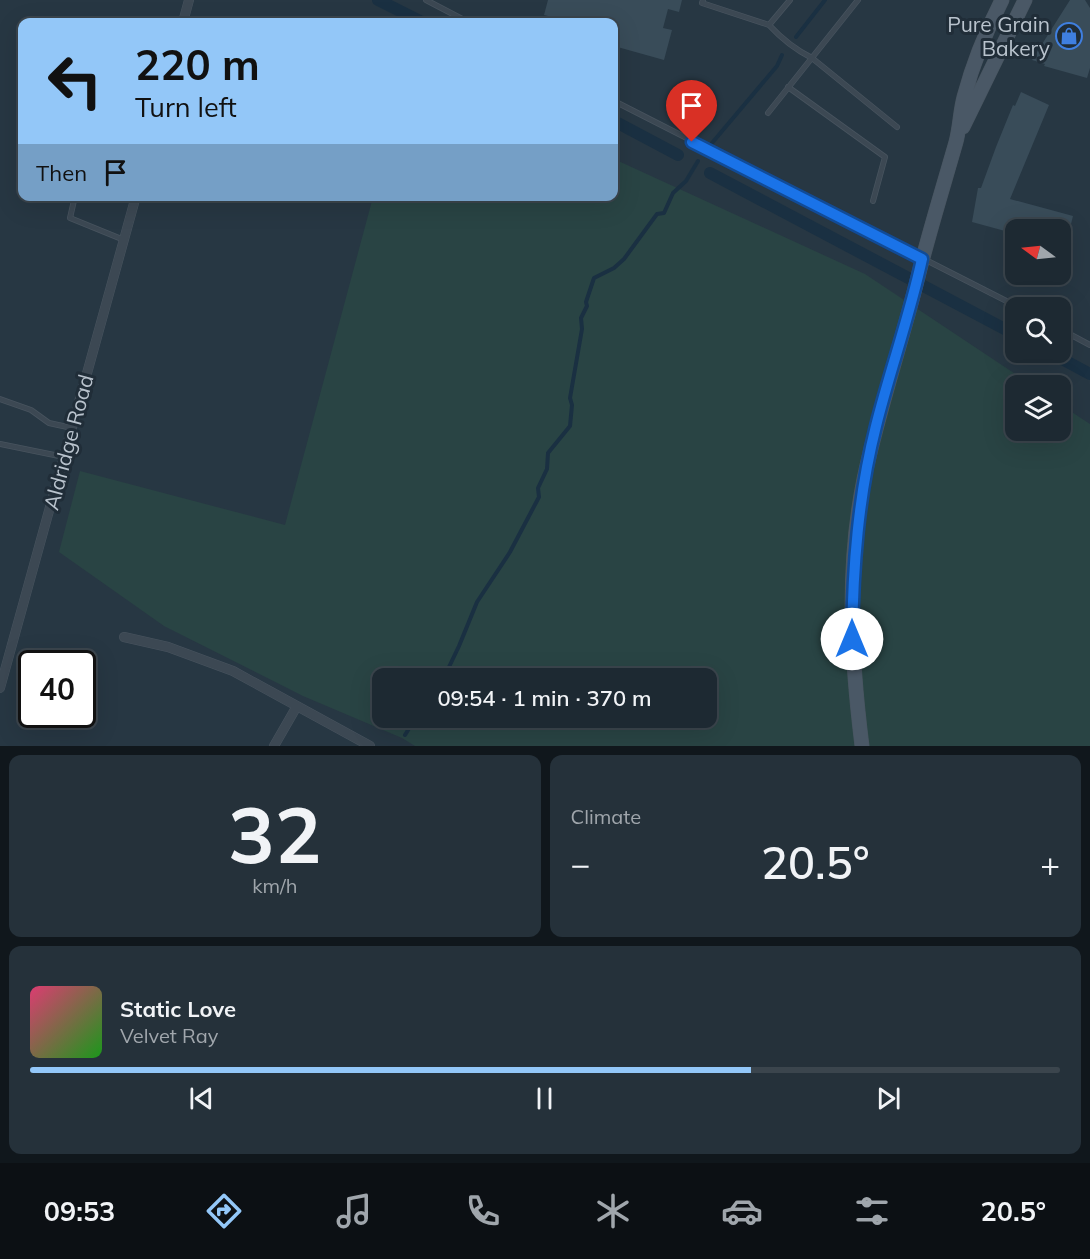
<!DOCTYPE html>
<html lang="en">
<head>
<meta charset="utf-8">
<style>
  :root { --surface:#1d2932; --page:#25313a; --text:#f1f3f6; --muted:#a0a6ac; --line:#3b454d; --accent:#93c7f8 }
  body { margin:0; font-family:Mulish,sans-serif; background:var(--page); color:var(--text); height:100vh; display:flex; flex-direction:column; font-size:22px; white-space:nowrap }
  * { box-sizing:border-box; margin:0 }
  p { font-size:20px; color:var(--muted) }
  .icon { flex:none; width:33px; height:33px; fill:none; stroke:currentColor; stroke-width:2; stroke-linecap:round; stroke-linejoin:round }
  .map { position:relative; height:746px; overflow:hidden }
  .sheet { display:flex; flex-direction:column; gap:9px; padding:9px; background:#10171c; flex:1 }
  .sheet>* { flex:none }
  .hud { position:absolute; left:18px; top:18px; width:600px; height:183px; border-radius:12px; box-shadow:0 6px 24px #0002,0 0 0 2px var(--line); background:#93c7f8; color:#111; overflow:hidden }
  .needle { width:39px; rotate:285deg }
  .controls { position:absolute; left:1005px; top:219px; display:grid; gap:12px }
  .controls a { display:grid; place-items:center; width:66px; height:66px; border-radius:12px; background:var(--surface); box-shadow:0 6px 24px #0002,0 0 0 2px var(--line); font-size:30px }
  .speed { position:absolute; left:18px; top:650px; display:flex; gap:12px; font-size:30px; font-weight:700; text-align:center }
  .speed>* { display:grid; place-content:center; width:78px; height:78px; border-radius:50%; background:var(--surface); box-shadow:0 6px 24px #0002,0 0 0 2px var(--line); line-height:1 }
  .speed .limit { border:3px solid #111; border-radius:9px; background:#fff; color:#111 }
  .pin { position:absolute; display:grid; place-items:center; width:51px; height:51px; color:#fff; margin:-62px -26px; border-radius:50% 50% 50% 0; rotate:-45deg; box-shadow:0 0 6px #0007 }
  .pin .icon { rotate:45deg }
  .me { position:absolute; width:66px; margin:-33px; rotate:0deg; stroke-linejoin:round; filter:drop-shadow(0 0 4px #0008) }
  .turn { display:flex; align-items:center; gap:21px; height:126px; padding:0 18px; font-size:27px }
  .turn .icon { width:78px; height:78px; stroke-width:2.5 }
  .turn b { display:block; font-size:42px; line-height:51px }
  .then { display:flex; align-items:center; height:57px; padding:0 18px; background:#0003; gap:12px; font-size:22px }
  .big { font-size:45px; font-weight:600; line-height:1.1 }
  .sheet .card { flex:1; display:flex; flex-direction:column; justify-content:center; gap:9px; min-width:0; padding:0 21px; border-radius:12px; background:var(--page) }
  .sheet .dial { align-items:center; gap:0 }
  .dial b { font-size:78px; line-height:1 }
  .song { display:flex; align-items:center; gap:18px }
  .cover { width:72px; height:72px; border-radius:9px; background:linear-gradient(135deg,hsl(340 70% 55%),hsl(120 70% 35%)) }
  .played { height:6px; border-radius:3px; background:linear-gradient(90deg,var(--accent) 70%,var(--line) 70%) }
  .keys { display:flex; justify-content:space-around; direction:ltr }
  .heat { display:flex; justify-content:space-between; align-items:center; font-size:33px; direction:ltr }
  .sheet .tiles { flex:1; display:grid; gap:9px; grid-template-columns:1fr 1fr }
  .card:last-child { grid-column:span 2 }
  .trip { position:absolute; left:372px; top:668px; width:345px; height:60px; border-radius:12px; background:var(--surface); box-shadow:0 6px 24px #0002,0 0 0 2px var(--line); font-weight:600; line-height:60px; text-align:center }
  .tabs { display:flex; height:96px; justify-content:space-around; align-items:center; background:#0c1014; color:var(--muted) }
  .tabs .icon { width:42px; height:42px }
  .tabs .current { color:var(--accent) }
  .tabs b { font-size:27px; color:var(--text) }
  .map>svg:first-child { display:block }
  .green { fill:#294444; fill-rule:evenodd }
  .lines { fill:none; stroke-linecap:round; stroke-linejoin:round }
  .stream { stroke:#1a3042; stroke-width:4 }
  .canal { stroke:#1a3042; stroke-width:12 }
  .building { fill:#394c59 }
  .lane-casing { stroke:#48545f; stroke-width:6 }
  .street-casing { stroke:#48545f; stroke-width:10 }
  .secondary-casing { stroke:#48545f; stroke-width:15 }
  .lane { stroke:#3c4853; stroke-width:4.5 }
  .street { stroke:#3c4853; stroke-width:9 }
  .secondary { stroke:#4a5866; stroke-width:14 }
  .route-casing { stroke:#114b97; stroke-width:15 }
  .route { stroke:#1a73e8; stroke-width:10 }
  .labels { text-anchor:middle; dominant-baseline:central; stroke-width:6; stroke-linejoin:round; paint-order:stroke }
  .poi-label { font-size:21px; fill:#b9c3cd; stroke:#202d38; text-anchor:end }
  .street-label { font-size:21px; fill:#b9c3cd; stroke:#202d38 }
</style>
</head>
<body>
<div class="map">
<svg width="1090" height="746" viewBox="0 0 1090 746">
  <rect width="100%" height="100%" fill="#273743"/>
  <path class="green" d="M 614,159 L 865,274 L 1032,385 L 1016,386 L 1016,430 L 1060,430 L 1061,405 L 1090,424 L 1090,746 L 415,746 L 402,738 L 303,696 L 164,626 L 59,552 L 80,471 L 285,525 L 373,197 L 614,196 ZM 382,678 L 706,678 L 706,717 L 382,717 Z"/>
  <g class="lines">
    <path class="stream" d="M 796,37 L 825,0
      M 712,143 L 777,66 L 782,55
      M 441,678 L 449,667 L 459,646 L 477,602 L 510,552 L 539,497 L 538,488 L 547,469 L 548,453 L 570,426 L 572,405 L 570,398 L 582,329 L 581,318 L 587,306 L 586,302 L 594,278 L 614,268 L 624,259 L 657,214 L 664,213 L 673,193 L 686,181 L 698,161
      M 405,735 L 416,717"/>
    <path class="canal" d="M 378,0 L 422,22
      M 614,121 L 678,155
      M 710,173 L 1016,335
      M 1049,352 L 1090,374"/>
  </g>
  <path class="building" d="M 548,0 L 682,0 L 679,12 L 668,9 L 663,28 L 672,30 L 664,60 L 614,46 L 614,22 L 572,22 L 544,15 Z
    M 1070,0 L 1085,0 L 1090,8 L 1090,68 L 1087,78 L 1044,66 L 1045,64 L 1032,60 Z
    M 1021,92 L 1049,105 L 1010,199 L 1073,216 L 1064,252 L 1060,252 L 1060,230 L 1016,230 L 1016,234 L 972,222 L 978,188 L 981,188 L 996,147 L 1013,105 L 1015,106 Z"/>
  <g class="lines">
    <defs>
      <path id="lane" d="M 426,0 L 468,22
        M 703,0 L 702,3 L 769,25 C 781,38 796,50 812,58 L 897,127
        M 769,25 L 790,0
        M 788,87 L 885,157 L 873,201
        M 614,101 L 1020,308
        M 768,113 L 858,0
        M 75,196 L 70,218 L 124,240
        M 1060,329 L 1090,345
        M 0,399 L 31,410 L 49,423 L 72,428
        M 0,444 L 64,457"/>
      <path id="street" d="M 183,22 L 189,0
        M 124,637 L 168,647 L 233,671 L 370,746
        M 0,688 L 136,196
        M 274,746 L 297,706"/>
      <path id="secondary" d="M 963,127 L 1025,0
        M 862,746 C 851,658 846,567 864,479 C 879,408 903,339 920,269 C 931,226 944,184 956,142 C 960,127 960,112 964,97 C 973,63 986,31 1002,0"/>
    </defs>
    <use href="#lane" class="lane-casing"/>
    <use href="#street" class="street-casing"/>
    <use href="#secondary" class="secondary-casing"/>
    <use href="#lane" class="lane"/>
    <use href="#street" class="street"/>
    <use href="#secondary" class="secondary"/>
  </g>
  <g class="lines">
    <defs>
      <path id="route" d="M 692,142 L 922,259 C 910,315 890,370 876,426 C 858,497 853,567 852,639"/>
    </defs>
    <use href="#route" class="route-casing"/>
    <use href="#route" class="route"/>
  </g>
  <defs>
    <symbol id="shop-ring" viewBox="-11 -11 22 22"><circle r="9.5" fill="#202d38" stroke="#3f7fe0" stroke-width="1.5"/><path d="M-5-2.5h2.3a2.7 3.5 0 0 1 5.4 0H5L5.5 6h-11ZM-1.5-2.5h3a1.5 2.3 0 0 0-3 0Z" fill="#3f7fe0"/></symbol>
  </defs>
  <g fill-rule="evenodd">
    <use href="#shop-ring" x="1054" y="21" width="30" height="30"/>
  </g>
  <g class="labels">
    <g class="poi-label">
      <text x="1050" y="24">Pure Grain<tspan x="1050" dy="24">Bakery</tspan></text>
    </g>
    <g class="street-label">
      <text transform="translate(68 442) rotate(-75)">Aldridge Road</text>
    </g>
  </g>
</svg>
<div class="controls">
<a><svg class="needle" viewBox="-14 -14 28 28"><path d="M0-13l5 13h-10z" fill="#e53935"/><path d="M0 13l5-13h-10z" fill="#a0a6ac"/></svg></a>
<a><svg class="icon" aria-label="search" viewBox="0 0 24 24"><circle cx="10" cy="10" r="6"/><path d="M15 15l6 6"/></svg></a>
<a><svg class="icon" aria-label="layers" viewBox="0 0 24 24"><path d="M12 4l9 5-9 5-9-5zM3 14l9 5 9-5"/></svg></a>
</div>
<div class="speed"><div class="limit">40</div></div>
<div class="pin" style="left:692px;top:142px;background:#d93025"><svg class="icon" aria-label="arrive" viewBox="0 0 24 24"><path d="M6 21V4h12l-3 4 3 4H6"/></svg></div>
<svg class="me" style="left:852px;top:639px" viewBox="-20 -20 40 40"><circle r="19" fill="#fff"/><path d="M0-13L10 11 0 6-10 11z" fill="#1a73e8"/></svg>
<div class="trip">09:54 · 1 min · 370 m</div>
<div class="hud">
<div class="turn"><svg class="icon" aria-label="left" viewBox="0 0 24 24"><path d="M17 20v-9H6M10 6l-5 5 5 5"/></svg><div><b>220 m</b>Turn left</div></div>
<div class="then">Then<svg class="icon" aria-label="arrive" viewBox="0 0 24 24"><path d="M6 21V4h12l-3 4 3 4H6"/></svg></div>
</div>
</div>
<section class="sheet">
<div class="tiles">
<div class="card dial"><b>32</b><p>km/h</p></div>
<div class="card"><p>Climate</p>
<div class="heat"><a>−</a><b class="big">20.5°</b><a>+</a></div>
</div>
<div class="card">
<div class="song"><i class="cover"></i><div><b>Static Love</b><p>Velvet Ray</p></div></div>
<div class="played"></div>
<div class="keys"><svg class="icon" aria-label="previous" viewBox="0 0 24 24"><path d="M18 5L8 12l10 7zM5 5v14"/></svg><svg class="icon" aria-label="pause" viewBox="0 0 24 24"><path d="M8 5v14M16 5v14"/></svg><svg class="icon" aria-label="next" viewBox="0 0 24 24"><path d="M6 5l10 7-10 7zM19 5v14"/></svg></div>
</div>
</div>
</section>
<nav class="tabs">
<b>09:53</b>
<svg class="icon current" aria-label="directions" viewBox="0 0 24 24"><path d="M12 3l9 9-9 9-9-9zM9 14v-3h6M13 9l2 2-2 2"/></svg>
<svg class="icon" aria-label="music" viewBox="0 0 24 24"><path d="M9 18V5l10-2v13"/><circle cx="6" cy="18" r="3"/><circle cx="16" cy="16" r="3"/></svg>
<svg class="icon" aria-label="phone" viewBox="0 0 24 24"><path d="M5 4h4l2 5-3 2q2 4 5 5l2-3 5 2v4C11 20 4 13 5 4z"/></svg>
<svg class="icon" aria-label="climate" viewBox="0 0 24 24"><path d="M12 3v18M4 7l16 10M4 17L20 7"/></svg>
<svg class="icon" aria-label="car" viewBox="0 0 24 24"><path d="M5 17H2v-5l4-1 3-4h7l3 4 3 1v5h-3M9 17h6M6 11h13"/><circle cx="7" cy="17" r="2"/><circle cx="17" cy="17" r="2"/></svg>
<svg class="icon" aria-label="filters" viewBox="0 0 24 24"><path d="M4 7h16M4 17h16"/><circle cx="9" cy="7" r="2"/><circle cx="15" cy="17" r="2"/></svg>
<b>20.5°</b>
</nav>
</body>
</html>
